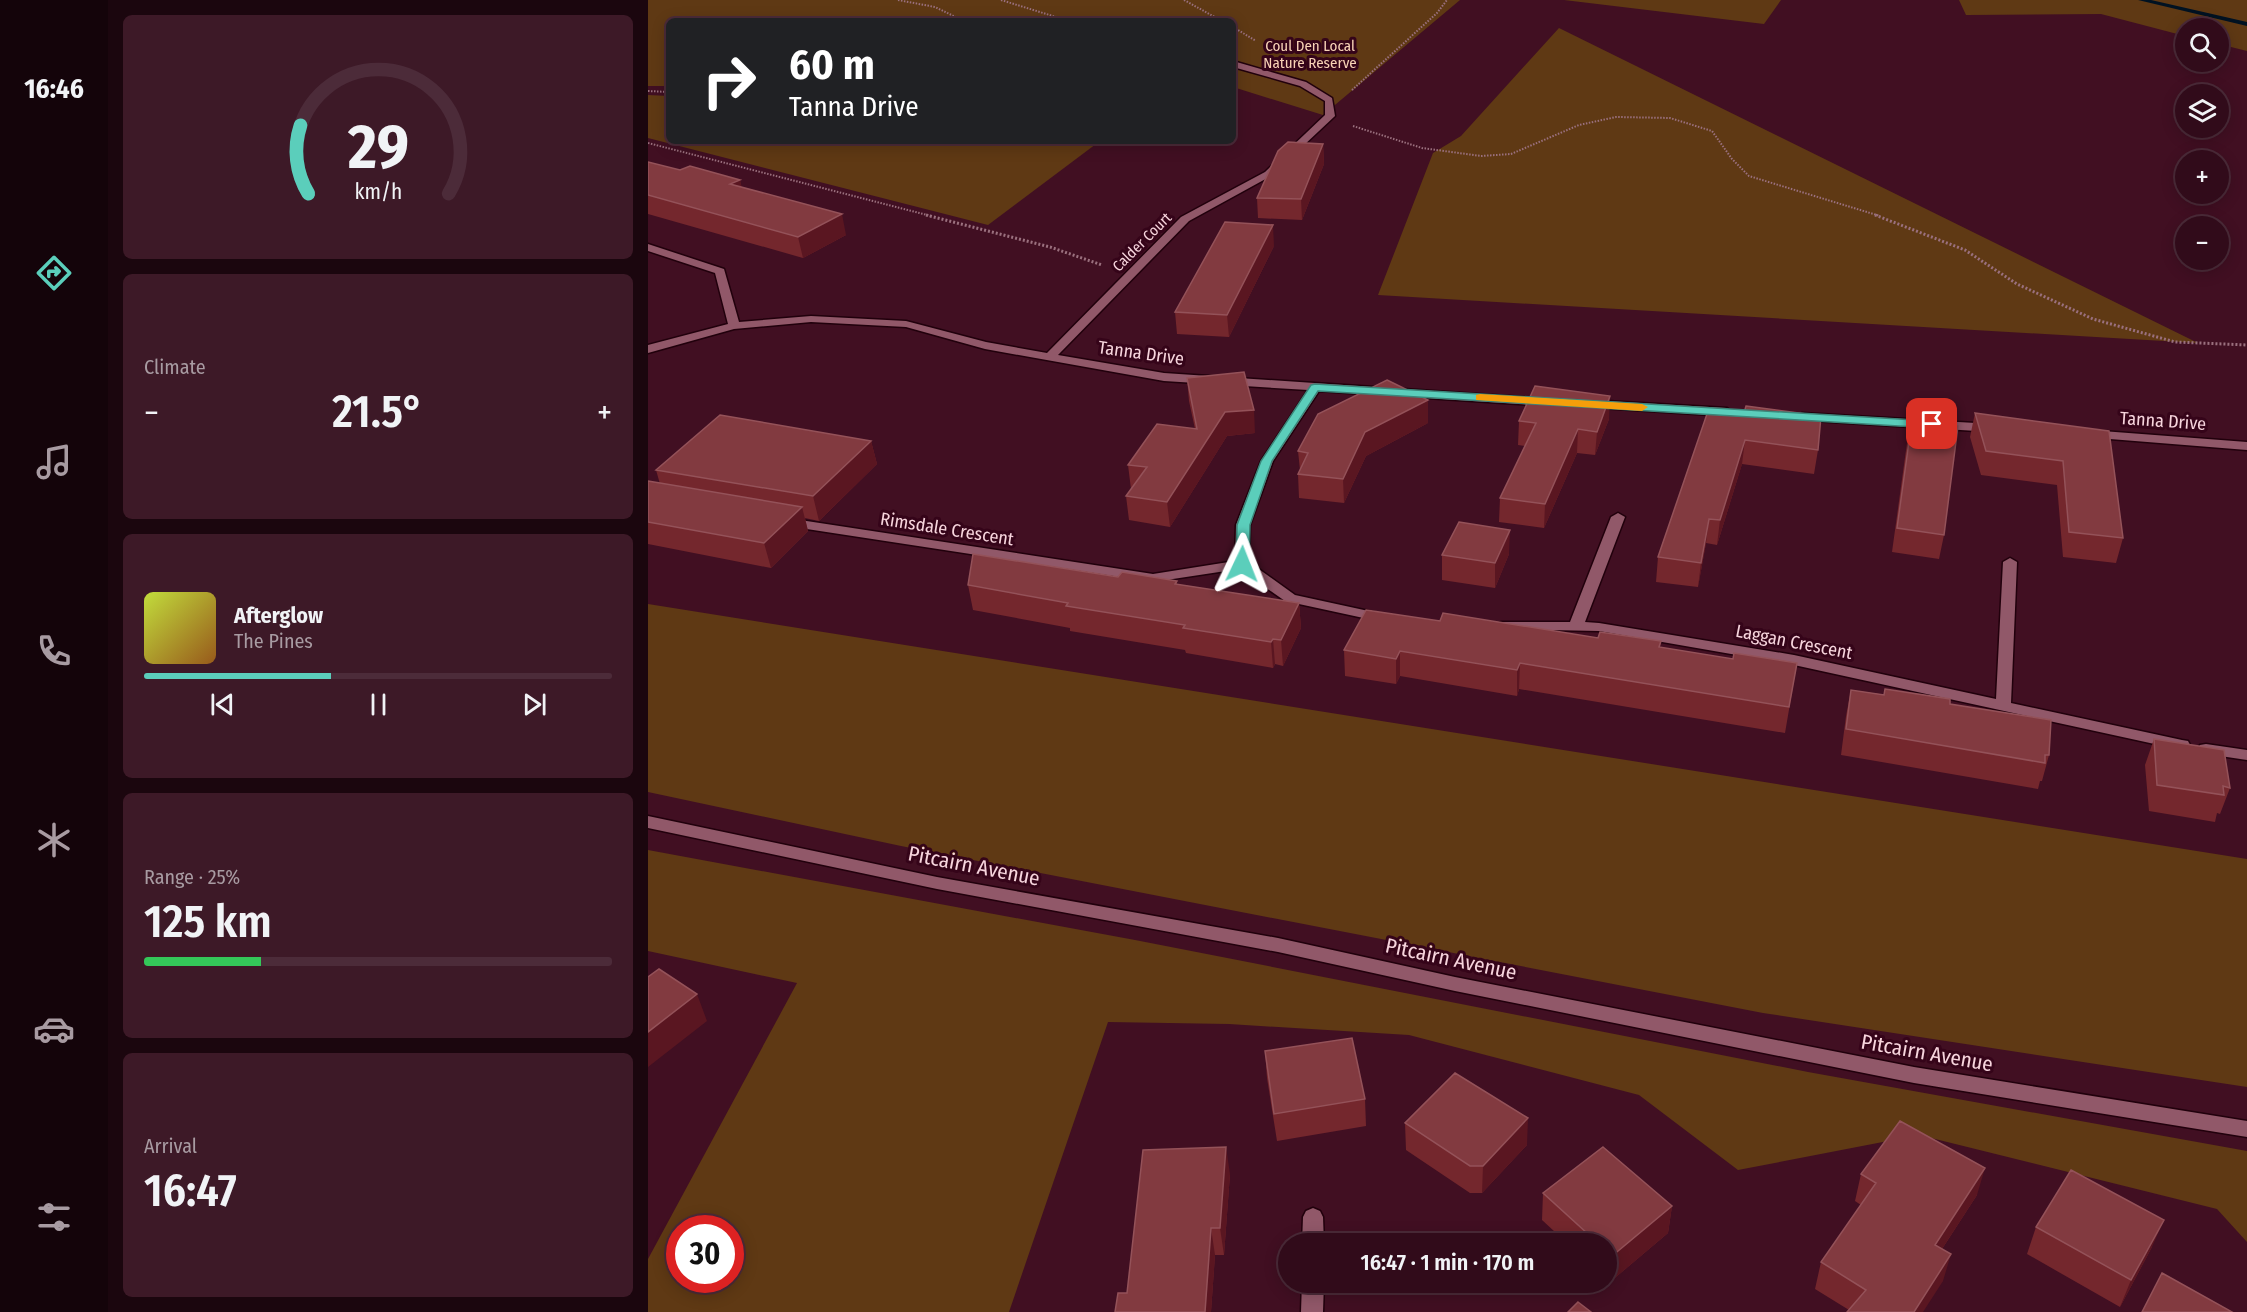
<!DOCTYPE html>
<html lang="en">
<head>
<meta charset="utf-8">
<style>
  :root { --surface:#310b1a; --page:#3d1927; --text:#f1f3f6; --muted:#a89ba2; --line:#4c2b39; --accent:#5bcebb }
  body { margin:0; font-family:"Fira Sans Condensed",sans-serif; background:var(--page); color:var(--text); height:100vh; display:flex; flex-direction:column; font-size:22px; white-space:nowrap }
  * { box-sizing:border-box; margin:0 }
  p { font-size:20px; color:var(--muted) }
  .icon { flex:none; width:33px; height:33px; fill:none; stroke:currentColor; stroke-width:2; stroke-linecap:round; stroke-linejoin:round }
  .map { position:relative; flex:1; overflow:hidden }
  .sheet { display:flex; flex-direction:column; gap:15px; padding:15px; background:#1b060e; width:540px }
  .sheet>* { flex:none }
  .guide { position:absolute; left:18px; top:18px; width:570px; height:126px; border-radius:9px; box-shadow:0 3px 15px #0003,0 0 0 2px var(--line); background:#202124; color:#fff; overflow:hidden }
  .tools { position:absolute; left:1527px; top:18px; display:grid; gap:12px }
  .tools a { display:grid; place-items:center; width:54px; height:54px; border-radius:50%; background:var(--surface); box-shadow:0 3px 15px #0003,0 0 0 2px var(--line); font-size:30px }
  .speed { position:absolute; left:18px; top:1215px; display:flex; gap:12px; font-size:30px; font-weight:700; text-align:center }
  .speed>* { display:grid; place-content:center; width:78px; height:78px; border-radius:50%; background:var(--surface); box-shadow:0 3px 15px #0003,0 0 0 2px var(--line); line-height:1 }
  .speed .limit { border:9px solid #d22; background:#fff; color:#111 }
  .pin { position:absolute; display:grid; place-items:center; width:51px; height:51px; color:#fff; margin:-26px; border-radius:12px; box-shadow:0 3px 9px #0006 }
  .me { position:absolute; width:66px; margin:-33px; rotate:2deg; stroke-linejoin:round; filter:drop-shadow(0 0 4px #0008) }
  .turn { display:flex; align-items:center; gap:21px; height:126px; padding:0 24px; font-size:27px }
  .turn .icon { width:78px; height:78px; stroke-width:2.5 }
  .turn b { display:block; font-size:42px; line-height:51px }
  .big { font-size:45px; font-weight:600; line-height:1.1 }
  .sheet .tile { flex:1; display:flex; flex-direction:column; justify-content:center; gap:9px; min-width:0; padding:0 21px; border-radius:9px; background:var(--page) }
  .sheet .dial { align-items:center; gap:0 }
  .dial svg { height:156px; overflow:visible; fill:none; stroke:var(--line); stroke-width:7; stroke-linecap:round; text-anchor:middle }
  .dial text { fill:var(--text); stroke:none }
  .song { display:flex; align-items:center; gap:18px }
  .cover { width:72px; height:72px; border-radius:9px; background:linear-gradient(135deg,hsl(70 70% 55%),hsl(30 70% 35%)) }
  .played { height:6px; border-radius:3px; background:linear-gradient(90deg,var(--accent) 40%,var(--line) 40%) }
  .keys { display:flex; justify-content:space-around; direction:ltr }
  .heat { display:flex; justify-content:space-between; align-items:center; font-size:33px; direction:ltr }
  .charge { height:9px; border-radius:4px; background:linear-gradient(90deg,#34c759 25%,var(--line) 0) }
  .trip { position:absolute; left:630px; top:1233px; width:339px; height:60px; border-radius:30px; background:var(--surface); box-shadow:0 3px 15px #0003,0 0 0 2px var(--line); font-weight:600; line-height:60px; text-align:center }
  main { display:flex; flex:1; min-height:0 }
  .menu { display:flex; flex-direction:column; width:108px; justify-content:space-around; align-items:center; background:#14040a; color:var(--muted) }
  .menu .icon { width:42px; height:42px }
  .menu .on { color:var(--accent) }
  .menu b { font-size:27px; color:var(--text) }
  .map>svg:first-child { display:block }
  .green { fill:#5f3914; fill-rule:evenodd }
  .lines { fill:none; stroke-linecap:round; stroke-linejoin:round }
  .stream { fill:#001222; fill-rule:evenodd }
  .minor-casing { stroke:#21000c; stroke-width:3 }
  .path-far1 { stroke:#9a707e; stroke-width:2; stroke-dasharray:1.5 1.5; stroke-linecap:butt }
  .path { stroke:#9a707e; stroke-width:3; stroke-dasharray:2 2; stroke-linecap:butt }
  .minor { fill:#915869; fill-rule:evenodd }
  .wall { fill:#74272d }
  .shaded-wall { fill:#5a1621 }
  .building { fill:#823a40; stroke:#945259; stroke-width:1.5 }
  .route { fill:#5bcebb; stroke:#3b867a; stroke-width:1.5 }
  .slow { fill:#f59e0b }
  .labels { text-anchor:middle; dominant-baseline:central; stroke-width:6; stroke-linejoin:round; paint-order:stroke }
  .far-park-label { font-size:15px; fill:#f8d3b6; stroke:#350419 }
  .far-street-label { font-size:15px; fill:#f7d5dd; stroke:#350419 }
  .street-label { font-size:18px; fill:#f7d5dd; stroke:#350419 }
  .near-street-label { font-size:21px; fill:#f7d5dd; stroke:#350419 }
</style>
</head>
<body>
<main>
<nav class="menu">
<b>16:46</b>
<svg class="icon on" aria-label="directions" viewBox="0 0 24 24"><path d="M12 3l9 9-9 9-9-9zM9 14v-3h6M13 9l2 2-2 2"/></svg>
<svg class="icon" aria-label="music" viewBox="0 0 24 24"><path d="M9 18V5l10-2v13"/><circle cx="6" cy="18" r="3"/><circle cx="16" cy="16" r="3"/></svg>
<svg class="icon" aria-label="phone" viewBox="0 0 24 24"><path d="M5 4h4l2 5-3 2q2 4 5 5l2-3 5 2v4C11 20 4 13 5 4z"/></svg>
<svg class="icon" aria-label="climate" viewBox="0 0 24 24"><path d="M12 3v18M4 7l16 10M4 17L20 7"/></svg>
<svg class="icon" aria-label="car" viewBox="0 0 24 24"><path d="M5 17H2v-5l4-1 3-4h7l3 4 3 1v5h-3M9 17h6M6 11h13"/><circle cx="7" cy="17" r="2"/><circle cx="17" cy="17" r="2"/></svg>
<svg class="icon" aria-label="filters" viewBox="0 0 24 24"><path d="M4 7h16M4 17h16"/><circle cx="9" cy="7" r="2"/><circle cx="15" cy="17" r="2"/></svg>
</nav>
<section class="sheet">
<div class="tile dial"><svg viewBox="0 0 100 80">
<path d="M14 69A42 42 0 1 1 86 69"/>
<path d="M14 69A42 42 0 0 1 10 34" stroke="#5bcebb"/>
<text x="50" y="56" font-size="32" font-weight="700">29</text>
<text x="50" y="72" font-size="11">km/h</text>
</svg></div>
<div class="tile"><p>Climate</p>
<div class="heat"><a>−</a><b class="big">21.5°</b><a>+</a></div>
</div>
<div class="tile">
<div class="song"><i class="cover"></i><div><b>Afterglow</b><p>The Pines</p></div></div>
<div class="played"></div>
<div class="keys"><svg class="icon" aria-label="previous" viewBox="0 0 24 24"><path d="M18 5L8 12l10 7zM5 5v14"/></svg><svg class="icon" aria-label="pause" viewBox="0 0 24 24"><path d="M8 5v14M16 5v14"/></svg><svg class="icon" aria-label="next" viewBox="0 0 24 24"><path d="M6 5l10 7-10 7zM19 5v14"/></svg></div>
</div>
<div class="tile"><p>Range · 25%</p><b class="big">125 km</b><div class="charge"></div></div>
<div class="tile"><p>Arrival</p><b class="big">16:47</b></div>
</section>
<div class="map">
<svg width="1599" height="1312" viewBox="0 0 1599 1312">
  <rect width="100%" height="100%" fill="#410f22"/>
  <path class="green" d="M 0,0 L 812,0 L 675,115 L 585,87 L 585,21 L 21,21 L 21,86 L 0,86 Z
    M 916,0 L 1133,0 L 1116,24 Z
    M 1311,0 L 1599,0 L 1599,51 L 1571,44 L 1570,28 L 1538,28 L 1537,36 L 1453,14 L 1318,15 Z
    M 911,28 L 1550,343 L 730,295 L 785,153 L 813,136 Z
    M 0,95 L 21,96 L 21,141 L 452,141 L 340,225 L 0,138 Z
    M 0,604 L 1599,859 L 1599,1087 L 1115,1013 L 253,846 L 0,792 Z
    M 0,850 L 487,940 L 1160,1072 L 1599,1151 L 1599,1242 L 1569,1209 L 1271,1135 L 1090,1170 L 991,1095 L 761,1035 L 581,1024 L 460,1022 L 361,1312 L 0,1312 L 0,1259 L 149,983 L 0,951 ZM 32,1228 L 82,1228 L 82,1280 L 32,1280 Z"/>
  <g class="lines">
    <path class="stream" d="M 1490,0 L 1503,0 L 1599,22 L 1599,26 Z"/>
    <defs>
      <path id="minor" d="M 585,61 L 658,82 L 684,98 L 687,116 L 623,176 L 541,221 L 410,355 L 516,373 L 903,399 L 903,405 L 899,406 L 671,391 L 625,461 L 602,525 L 601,562 L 647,595 L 739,615 L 741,618 L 739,621 L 734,622 L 637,601 L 591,569 L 505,582 L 139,526 L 132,522 L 139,518 L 505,574 L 587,561 L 588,525 L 613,461 L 660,390 L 516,381 L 337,349 L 258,327 L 163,322 L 86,329 L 0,353 L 0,345 L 80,324 L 67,273 L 0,251 L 0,244 L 76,269 L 91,322 L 163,316 L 258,321 L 338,342 L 399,353 L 533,217 L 617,172 L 677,115 L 677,101 L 652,86 L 585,67 Z
        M 941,400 L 1079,408 L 1085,412 L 1079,416 L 937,407 L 935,404 L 937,401 Z
        M 1154,413 L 1345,424 L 1351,428 L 1345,432 L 1150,420 L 1148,417 Z
        M 1441,430 L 1599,442 L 1599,450 L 1437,437 L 1435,434 Z
        M 970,513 L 977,517 L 937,622 L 951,623 L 1146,655 L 1348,699 L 1355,562 L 1362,558 L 1369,562 L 1363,703 L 1534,740 L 1540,741 L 1542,745 L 1540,749 L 1534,750 L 1146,665 L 951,631 L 848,629 L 846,626 L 853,622 L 922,622 L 963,517 Z
        M 1558,744 L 1599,750 L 1599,760 L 1552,753 L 1550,749 L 1552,745 Z
        M 0,816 L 289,877 L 630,938 L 807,977 L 1266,1067 L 1599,1121 L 1599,1137 L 1266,1083 L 807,991 L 630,952 L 289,889 L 0,828 Z
        M 665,1208 L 672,1211 L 675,1217 L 676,1244 L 654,1244 L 655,1217 L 658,1211 Z
        M 654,1282 L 676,1282 L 675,1312 L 653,1312 Z"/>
    </defs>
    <use href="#minor" class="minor-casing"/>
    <path class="path-far1" d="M 250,0 L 287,7 L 316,21
      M 353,0 L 421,21
      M 536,0 L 574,21
      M 585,27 L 608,41
      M 704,90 L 789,13 L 799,0
      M 0,91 L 21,92
      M 705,126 L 774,148 L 833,156 L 863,154 L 931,125 L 968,117 L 1022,118 L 1064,131 L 1084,159 L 1101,176 L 1232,216
      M 0,143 L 283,216"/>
    <path class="path" d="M 278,215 L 402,247 L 454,265
      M 1227,215 L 1317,250 L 1369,284 L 1445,319 L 1527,342 L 1599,345"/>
    <use href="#minor" class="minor"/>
  </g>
  <path class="wall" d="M 675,144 L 676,164 L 654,220 L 610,218 L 609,198 Z
    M 0,162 L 32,170 L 92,180 L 93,187 L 198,235 L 155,258 L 0,214 Z
    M 626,246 L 581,337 L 529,334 L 527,312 Z
    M 539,378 L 607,433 L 579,436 L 522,527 L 481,520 L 478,496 L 483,489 L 480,465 L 547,429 L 541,401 Z
    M 1061,408 L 1170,450 L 1166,474 L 1094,464 L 1069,545 L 1058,543 L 1050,587 L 1008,582 L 1010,557 Z
    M 1327,413 L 1461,431 L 1475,538 L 1468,563 L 1415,557 L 1409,485 L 1333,475 L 1322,437 Z
    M 961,419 L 947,455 L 929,453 L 896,528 L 851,522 L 852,498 L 877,446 L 870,445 L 871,421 Z
    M 1264,420 L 1296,535 L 1291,559 L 1244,552 L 1259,443 Z
    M 780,423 L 718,456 L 696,503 L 651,498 L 650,474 L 652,470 L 650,451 Z
    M 223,441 L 229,464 L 171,521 L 157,518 L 160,531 L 123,568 L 0,544 L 0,481 L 12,484 L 8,470 Z
    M 861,554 L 847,588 L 794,580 L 794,555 Z
    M 470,577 L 529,581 L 529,584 L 651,603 L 653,628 L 635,666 L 627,664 L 625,668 L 538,653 L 537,650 L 422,631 L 422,628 L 325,610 L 320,585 Z
    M 792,621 L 950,638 L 1013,641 L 1012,647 L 1085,659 L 1149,663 L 1137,733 L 871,689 L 869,696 L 752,676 L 748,684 L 697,676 L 696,650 Z
    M 1203,690 L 1302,704 L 1401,755 L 1394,781 L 1392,781 L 1390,789 L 1193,755 L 1198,716 Z
    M 1506,739 L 1582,788 L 1572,814 L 1569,813 L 1567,822 L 1501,811 L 1497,765 Z
    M 617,1051 L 717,1099 L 718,1126 L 629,1141 L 619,1078 Z
    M 757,1123 L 879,1145 L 834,1193 L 822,1193 L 758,1150 Z
    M 582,1174 L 576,1255 L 567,1255 L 563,1312 L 467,1312 L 479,1293 Z
    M 1213,1174 L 1329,1195 L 1294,1249 L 1295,1281 L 1201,1310 L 1167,1289 L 1173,1262 L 1213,1205 L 1207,1201 Z
    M 895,1193 L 1024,1206 L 1020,1233 L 962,1282 L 958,1279 L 958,1244 L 920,1244 L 894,1220 Z
    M 1388,1227 L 1504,1247 L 1472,1307 L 1379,1254 Z"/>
  <path class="shaded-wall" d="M 675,144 L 676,164 L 654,220 L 653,199 Z
    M 92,180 L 97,200 L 82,184 Z
    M 194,214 L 198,235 L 155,258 L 150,237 Z
    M 625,225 L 626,246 L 581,337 L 579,315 Z
    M 962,396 L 961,419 L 947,455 L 949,432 Z
    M 780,400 L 780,423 L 718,456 L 696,503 L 695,479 L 717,432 Z
    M 606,410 L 607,433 L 579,436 L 522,527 L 519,502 L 577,412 Z
    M 930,429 L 929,453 L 896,528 L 897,504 Z
    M 1097,440 L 1094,464 L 1069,545 L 1072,520 Z
    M 223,441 L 229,464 L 171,521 L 165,496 Z
    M 154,507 L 160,531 L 123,568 L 116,543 Z
    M 1061,519 L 1058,543 L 1050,587 L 1053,563 Z
    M 862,530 L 861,554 L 847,588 L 847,563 Z
    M 651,603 L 653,628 L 635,666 L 633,640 Z
    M 625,639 L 627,664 L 625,668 L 623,642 Z
    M 752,651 L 752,676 L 748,684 L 748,659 Z
    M 872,663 L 871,689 L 869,696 L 869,670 Z
    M 49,994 L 59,1021 L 0,1067 L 0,1032 Z
    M 880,1118 L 879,1145 L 834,1193 L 835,1166 Z
    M 578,1147 L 582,1174 L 576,1255 L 572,1228 Z
    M 1337,1168 L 1329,1195 L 1279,1272 L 1287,1245 Z
    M 1024,1206 L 1020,1233 L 962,1282 L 964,1256 Z
    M 1516,1220 L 1504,1247 L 1472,1307 L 1483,1280 Z
    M 563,1228 L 567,1255 L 563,1312 L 557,1312 Z
    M 1303,1254 L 1295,1281 L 1275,1312 L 1266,1312 Z"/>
  <path class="building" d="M 640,142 L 675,144 L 653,199 L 609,198 L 630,151 Z
    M 0,162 L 32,170 L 42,166 L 92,180 L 82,184 L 194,214 L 150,237 L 0,195 Z
    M 577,222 L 625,225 L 579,315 L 527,312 Z
    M 596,372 L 606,410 L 577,412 L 519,502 L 478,496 L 499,467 L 480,465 L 509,424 L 549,429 L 539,378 Z
    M 739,380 L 780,400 L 717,432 L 695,479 L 650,474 L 660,453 L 650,451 L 670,414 Z
    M 887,386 L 962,396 L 949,432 L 930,429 L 897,504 L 852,498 L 888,423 L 871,421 Z
    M 1098,406 L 1173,416 L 1170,450 L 1097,440 L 1072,520 L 1061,519 L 1053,563 L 1010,557 L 1061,408 L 1096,413 Z
    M 1327,413 L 1461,431 L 1475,538 L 1421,532 L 1415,461 L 1338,451 Z
    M 72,415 L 223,441 L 165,496 L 8,470 Z
    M 1264,420 L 1310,426 L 1296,535 L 1249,528 Z
    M 0,481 L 154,507 L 116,543 L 0,522 Z
    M 811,522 L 862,530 L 847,563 L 794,555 Z
    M 325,554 L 470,577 L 474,572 L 529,581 L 527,584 L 651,603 L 633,640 L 625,639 L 623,642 L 535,628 L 537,625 L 418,606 L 420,603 L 320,585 Z
    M 718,610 L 792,621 L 795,613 L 950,638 L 952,632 L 1013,641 L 1011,647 L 1085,659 L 1086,653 L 1149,663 L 1141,707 L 872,663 L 869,670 L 752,651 L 748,659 L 696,650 Z
    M 1237,689 L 1302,699 L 1302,704 L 1403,720 L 1401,755 L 1397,755 L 1397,763 L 1198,729 L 1203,690 L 1236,695 Z
    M 1506,739 L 1576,750 L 1582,788 L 1575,786 L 1576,795 L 1509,785 Z
    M 11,969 L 49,994 L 0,1032 L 0,977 Z
    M 704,1038 L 717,1099 L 626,1114 L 617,1051 Z
    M 807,1073 L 880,1118 L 835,1166 L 822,1166 L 757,1123 Z
    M 1252,1121 L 1337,1168 L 1287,1245 L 1303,1254 L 1266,1312 L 1199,1312 L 1218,1290 L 1173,1262 L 1228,1183 L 1213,1174 Z
    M 578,1147 L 572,1228 L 563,1228 L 557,1312 L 467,1312 L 470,1293 L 479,1293 L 495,1150 Z
    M 955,1147 L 1024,1206 L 964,1256 L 958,1250 L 958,1244 L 951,1244 L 895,1193 Z
    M 1423,1170 L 1516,1220 L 1483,1280 L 1388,1227 Z
    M 1514,1273 L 1584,1312 L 1494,1312 Z
    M 930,1302 L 943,1312 L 920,1312 Z"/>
  <path class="route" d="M 667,384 L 1284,421 L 1290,424 L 1284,428 L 670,391 L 624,461 L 602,525 L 601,564 L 594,568 L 590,567 L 588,564 L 589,525 L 613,461 L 663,385 Z"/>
  <path class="slow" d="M 832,394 L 994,404 L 1000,407 L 994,411 L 828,400 L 828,395 Z"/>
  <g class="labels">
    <g class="far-park-label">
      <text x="662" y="46">Coul Den Local<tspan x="662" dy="17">Nature Reserve</tspan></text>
    </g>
    <g class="far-street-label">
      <text transform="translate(494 242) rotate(-45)">Calder Court</text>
    </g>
    <g class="street-label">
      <text transform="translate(493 353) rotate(8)">Tanna Drive</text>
      <text transform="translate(1515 421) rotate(4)">Tanna Drive</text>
      <text transform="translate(299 529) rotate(9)">Rimsdale Crescent</text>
      <text transform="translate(1146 642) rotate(11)">Laggan Crescent</text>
    </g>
    <g class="near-street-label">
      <text transform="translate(326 866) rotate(11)">Pitcairn Avenue</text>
      <text transform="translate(803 959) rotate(12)">Pitcairn Avenue</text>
      <text transform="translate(1279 1053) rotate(10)">Pitcairn Avenue</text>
    </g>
  </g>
</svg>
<div class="tools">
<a><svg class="icon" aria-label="search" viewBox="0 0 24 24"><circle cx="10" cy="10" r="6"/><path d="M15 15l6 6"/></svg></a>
<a><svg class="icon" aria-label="layers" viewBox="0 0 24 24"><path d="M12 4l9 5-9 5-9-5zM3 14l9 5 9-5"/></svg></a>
<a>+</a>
<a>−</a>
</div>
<div class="speed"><div class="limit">30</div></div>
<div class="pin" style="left:1284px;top:424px;background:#d93025"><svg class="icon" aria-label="arrive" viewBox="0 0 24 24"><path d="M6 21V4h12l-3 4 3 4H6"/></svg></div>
<svg class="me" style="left:594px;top:564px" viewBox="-20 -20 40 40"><path d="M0-17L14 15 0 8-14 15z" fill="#5bcebb" stroke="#fff" stroke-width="4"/></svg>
<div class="trip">16:47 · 1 min · 170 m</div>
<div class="guide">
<div class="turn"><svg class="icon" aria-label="right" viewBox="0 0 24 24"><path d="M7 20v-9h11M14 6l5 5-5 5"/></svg><div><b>60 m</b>Tanna Drive</div></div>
</div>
</div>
</main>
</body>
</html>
